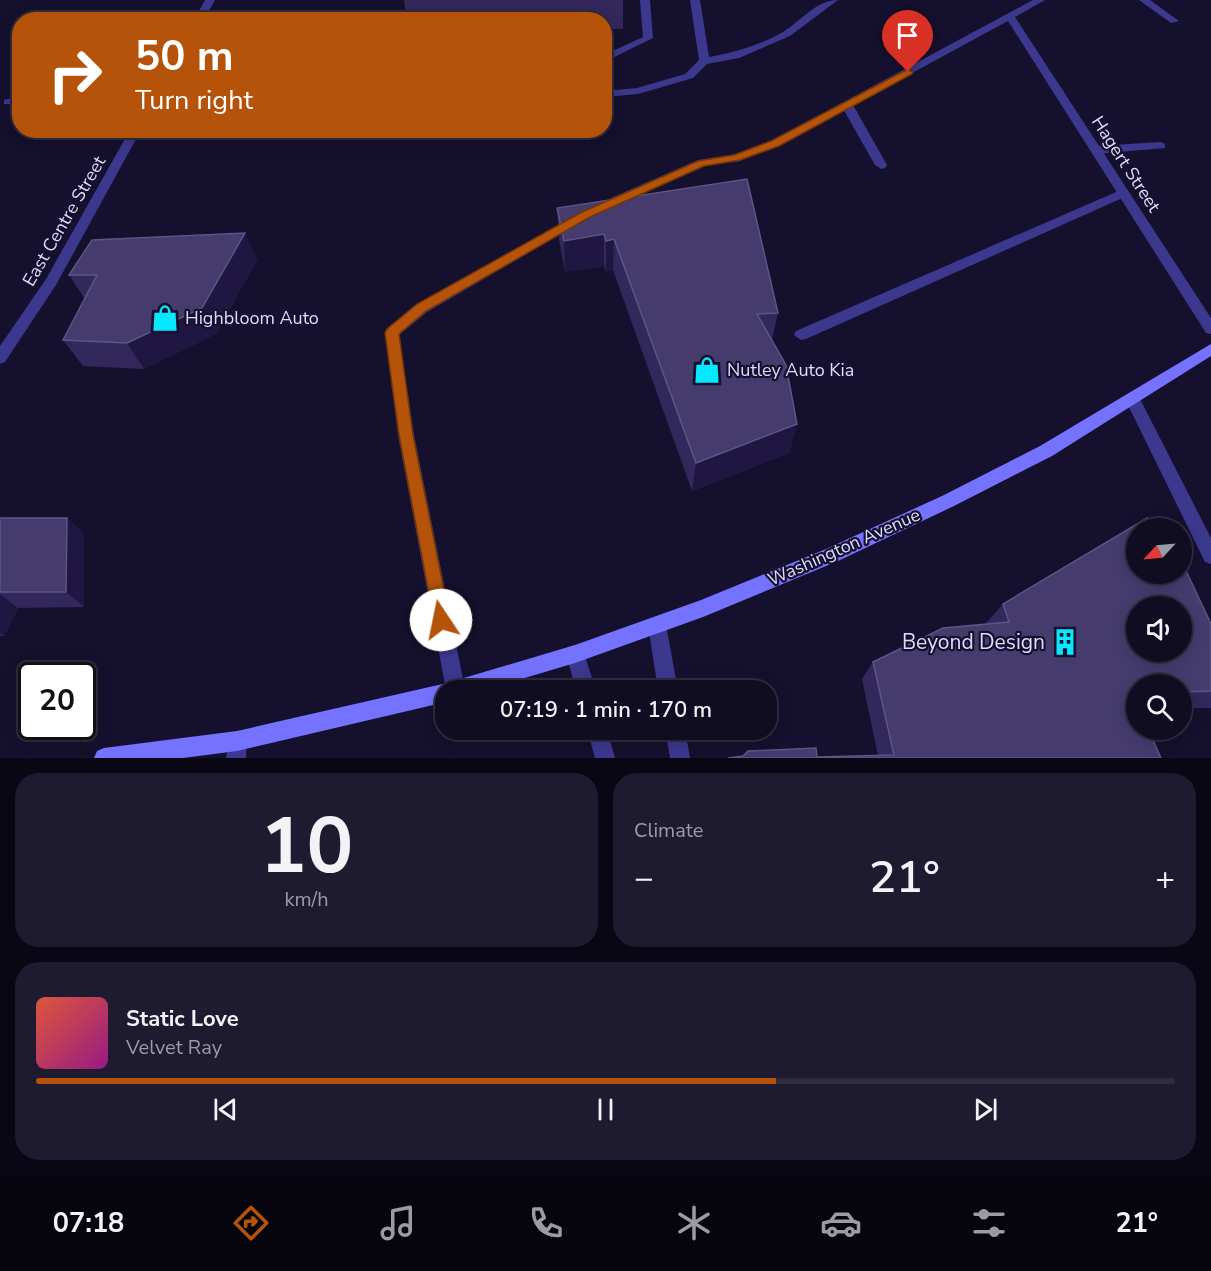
<!DOCTYPE html>
<html lang="en">
<head>
<meta charset="utf-8">
<style>
  :root { --surface:#100c22; --page:#1e1a2f; --text:#f1f3f6; --muted:#9c9ba5; --line:#302c40; --accent:#b45309 }
  body { margin:0; font-family:"Nunito Sans",sans-serif; background:var(--page); color:var(--text); height:100vh; display:flex; flex-direction:column; font-size:22px; white-space:nowrap }
  * { box-sizing:border-box; margin:0 }
  p { font-size:20px; color:var(--muted) }
  .icon { flex:none; width:33px; height:33px; fill:none; stroke:currentColor; stroke-width:2; stroke-linecap:round; stroke-linejoin:round }
  .map { position:relative; height:758px; overflow:hidden }
  .details { display:flex; flex-direction:column; gap:15px; padding:15px; background:#090713; flex:1 }
  .details>* { flex:none }
  .guide { position:absolute; left:12px; top:12px; width:600px; height:126px; border-radius:24px; box-shadow:0 3px 15px #0003,0 0 0 2px var(--line); background:#b45309; color:#fff; overflow:hidden }
  .needle { width:39px; rotate:244deg }
  .fabs { position:absolute; left:1126px; top:518px; display:grid; gap:12px }
  .fabs a { display:grid; place-items:center; width:66px; height:66px; border-radius:50%; background:var(--surface); box-shadow:0 3px 15px #0003,0 0 0 2px var(--line); font-size:30px }
  .speed { position:absolute; left:18px; top:662px; display:flex; gap:12px; font-size:30px; font-weight:700; text-align:center }
  .speed>* { display:grid; place-content:center; width:78px; height:78px; border-radius:50%; background:var(--surface); box-shadow:0 3px 15px #0003,0 0 0 2px var(--line); line-height:1 }
  .speed .limit { border:3px solid #111; border-radius:9px; background:#fff; color:#111 }
  .pin { position:absolute; display:grid; place-items:center; width:51px; height:51px; color:#fff; margin:-62px -26px; border-radius:50% 50% 50% 0; rotate:-45deg; box-shadow:0 0 6px #0007 }
  .pin .icon { rotate:45deg }
  .me { position:absolute; width:66px; margin:-33px; rotate:349deg; stroke-linejoin:round; filter:drop-shadow(0 0 4px #0008) }
  .turn { display:flex; align-items:center; gap:21px; height:126px; padding:0 24px; font-size:27px }
  .turn .icon { width:78px; height:78px; stroke-width:2.5 }
  .turn b { display:block; font-size:42px; line-height:51px }
  .big { font-size:45px; font-weight:600; line-height:1.1 }
  .details .tile { flex:1; display:flex; flex-direction:column; justify-content:center; gap:9px; min-width:0; padding:0 21px; border-radius:24px; background:var(--page) }
  .details .dial { align-items:center; gap:0 }
  .dial b { font-size:78px; line-height:1 }
  .song { display:flex; align-items:center; gap:18px }
  .cover { width:72px; height:72px; border-radius:9px; background:linear-gradient(135deg,hsl(10 70% 55%),hsl(310 70% 35%)) }
  .played { height:6px; border-radius:3px; background:linear-gradient(90deg,var(--accent) 65%,var(--line) 65%) }
  .keys { display:flex; justify-content:space-around; direction:ltr }
  .heat { display:flex; justify-content:space-between; align-items:center; font-size:33px; direction:ltr }
  .details .tiles { flex:1; display:grid; gap:15px; grid-template-columns:1fr 1fr }
  .tile:last-child { grid-column:span 2 }
  .trip { position:absolute; left:435px; top:680px; width:342px; height:60px; border-radius:24px; background:var(--surface); box-shadow:0 3px 15px #0003,0 0 0 2px var(--line); font-weight:600; line-height:60px; text-align:center }
  .tabs { display:flex; height:96px; justify-content:space-around; align-items:center; background:#06050e; color:var(--muted) }
  .tabs .icon { width:42px; height:42px }
  .tabs .on { color:var(--accent) }
  .tabs b { font-size:27px; color:var(--text) }
  .map>svg:first-child { display:block }
  .lines { fill:none; stroke-linecap:round; stroke-linejoin:round }
  .lane { fill:#3b388e; fill-rule:evenodd }
  .street { fill:#3b388e; fill-rule:evenodd }
  .secondary { fill:#7572ff; fill-rule:evenodd }
  .wall { fill:#32285b }
  .shaded-wall { fill:#1f1741 }
  .building { fill:#453c6d; stroke:#5d5584; stroke-width:1.5; fill-rule:evenodd }
  .route { fill:#b45309; stroke:#753606; stroke-width:1.5 }
  .labels { text-anchor:middle; dominant-baseline:central; stroke-width:4.5; stroke-linejoin:round; paint-order:stroke }
  .street-label { font-size:18px; fill:#dfdbff; stroke:#15102d }
  .poi-label { font-size:18px; fill:#dfdbff; stroke:#15102d; text-anchor:start }
  .near-poi-label { font-size:21px; fill:#dfdbff; stroke:#15102d; text-anchor:end }
</style>
</head>
<body>
<div class="map">
<svg width="1211" height="758" viewBox="0 0 1211 758">
  <rect width="100%" height="100%" fill="#15102d"/>
  <g class="lines">
    <path class="lane" d="M 640,0 L 650,0 L 653,38 L 604,62 L 604,55 L 643,37 Z
      M 690,0 L 700,0 L 709,57 C 734,53 760,45 783,32 C 801,21 816,0 838,0 L 790,36 L 739,58 L 707,64 L 693,78 L 638,94 L 604,97 L 604,91 L 637,88 L 685,74 L 699,60 Z
      M 1139,0 L 1150,0 L 1179,21 L 1171,23 Z
      M 8,99 L 20,99 L 20,105 L 4,104 L 4,100 Z
      M 847,102 L 853,105 L 887,165 L 885,168 L 881,169 L 875,165 L 841,105 Z
      M 1161,142 L 1165,144 L 1165,148 L 1096,154 L 1090,150 L 1096,146 Z
      M 736,154 L 742,158 L 740,161 L 705,166 L 610,208 L 602,208 L 600,205 L 602,202 L 698,160 Z
      M 1123,189 L 1129,193 L 1127,196 L 806,339 L 801,340 L 794,335 L 796,331 Z
      M 576,216 L 582,220 L 580,223 L 427,312 L 399,335 L 414,435 L 465,689 L 446,690 L 398,435 L 385,333 L 417,304 Z
      M 657,616 L 664,619 L 666,625 L 678,690 L 658,690 L 648,625 L 650,619 Z
      M 575,645 L 582,647 L 596,690 L 576,690 L 566,654 L 568,647 Z
      M 587,729 L 607,729 L 615,758 L 595,758 Z
      M 665,729 L 685,729 L 690,758 L 670,758 Z
      M 237,731 L 244,734 L 247,741 L 246,758 L 226,758 L 230,734 Z"/>
    <path class="street" d="M 205,0 L 215,0 L 204,20 L 194,20 Z
      M 1033,0 L 1045,0 L 1015,17 L 1211,318 L 1211,334 L 1206,333 L 1008,21 L 779,145 L 740,161 L 736,162 L 730,158 L 771,141 Z
      M 130,130 L 141,130 L 56,285 L 5,362 L 0,364 L 0,346 L 46,279 Z
      M 1133,393 L 1138,395 L 1211,538 L 1211,564 L 1205,562 L 1125,399 L 1128,395 Z"/>
    <path class="secondary" d="M 1211,344 L 1211,356 L 1052,456 L 954,506 L 838,561 L 703,617 L 575,663 L 485,690 L 446,690 L 446,702 L 237,751 L 183,758 L 94,758 L 97,751 L 104,748 L 237,731 L 447,683 L 575,645 L 701,600 L 826,549 L 942,496 L 1040,446 Z"/>
  </g>
  <path class="wall" d="M 404,0 L 623,0 L 623,29 L 604,29 L 604,20 L 407,20 Z
    M 557,208 L 778,313 L 772,339 L 797,424 L 789,453 L 692,491 L 613,270 L 606,272 L 604,266 L 565,272 L 559,239 Z
    M 245,233 L 257,260 L 216,334 L 144,369 L 83,366 L 63,340 L 85,299 L 69,275 Z
    M 0,518 L 67,518 L 84,535 L 84,607 L 18,608 L 4,636 L 0,636 Z
    M 1003,604 L 1211,624 L 1211,708 L 1182,708 L 1182,684 L 1137,684 L 1137,729 L 1161,758 L 817,757 L 878,756 L 862,679 L 873,662 L 987,624 L 986,623 Z"/>
  <path class="shaded-wall" d="M 245,233 L 257,260 L 216,334 L 144,369 L 127,343 Z
    M 604,234 L 604,266 L 565,272 L 564,241 Z
    M 614,239 L 613,270 L 606,272 L 606,241 Z
    M 797,424 L 789,453 L 692,491 L 696,463 Z
    M 67,518 L 84,535 L 84,607 L 66,592 Z
    M 0,594 L 18,608 L 4,636 L 0,633 Z"/>
  <path class="building" d="M 747,179 L 778,313 L 757,314 L 786,365 L 797,424 L 696,463 L 614,239 L 606,241 L 604,234 L 564,241 L 557,208 Z
    M 245,233 L 202,308 L 127,343 L 63,340 L 97,275 L 69,275 L 92,240 Z
    M 0,518 L 67,518 L 66,592 L 0,592 Z
    M 1147,518 L 1164,523 L 1166,528 L 1137,528 L 1137,573 L 1182,573 L 1182,562 L 1211,624 L 1211,691 L 1182,692 L 1182,684 L 1137,684 L 1137,692 L 1132,692 L 1137,703 L 1137,729 L 1148,729 L 1161,758 L 728,758 L 743,756 L 748,751 L 816,748 L 817,757 L 894,755 L 873,662 L 943,628 L 1009,622 L 1003,604 ZM 1137,606 L 1182,606 L 1182,651 L 1137,651 Z"/>
  <path class="route" d="M 908,69 L 913,72 L 912,74 L 779,146 L 740,160 L 704,166 L 590,217 L 426,311 L 399,334 L 413,435 L 450,620 L 447,626 L 441,628 L 435,626 L 399,435 L 385,333 L 387,329 L 417,304 L 582,212 L 698,161 L 734,155 L 771,141 Z"/>
  <defs>
    <symbol id="shop-bare" viewBox="-9 -9 18 18"><path d="M-5-2.5h2.3a2.7 3.5 0 0 1 5.4 0H5L5.5 6h-11ZM-1.5-2.5h3a1.5 2.3 0 0 0-3 0Z" fill="#07e8ff" stroke="#15102d" stroke-width="2.5" paint-order="stroke"/></symbol>
    <symbol id="building-bare" viewBox="-9 -9 18 18"><path d="M-4-6H4V6H1V3H-1V6H-4ZM-2.5-4.3h1.7v1.8h-1.7ZM.8-4.3h1.7v1.8H.8ZM-2.5-1h1.7V.8h-1.7ZM.8-1h1.7V.8H.8Z" fill="#07e8ff" stroke="#15102d" stroke-width="2.5" paint-order="stroke"/></symbol>
  </defs>
  <g fill-rule="evenodd">
    <use href="#shop-bare" x="146" y="299" width="38" height="38"/>
    <use href="#shop-bare" x="688" y="351" width="38" height="38"/>
    <use href="#building-bare" x="1046" y="623" width="38" height="38"/>
  </g>
  <g class="labels">
    <g class="street-label">
      <text transform="translate(1126 164) rotate(57)">Hagert Street</text>
      <text transform="translate(64 221) rotate(-60)">East Centre Street</text>
      <text transform="translate(844 547) rotate(-24)">Washington Avenue</text>
    </g>
    <g class="poi-label">
      <text x="185" y="318">Highbloom Auto</text>
      <text x="727" y="370">Nutley Auto Kia</text>
    </g>
    <g class="near-poi-label">
      <text x="1045" y="642">Beyond Design</text>
    </g>
  </g>
</svg>
<div class="fabs">
<a><svg class="needle" viewBox="-14 -14 28 28"><path d="M0-13l5 13h-10z" fill="#e53935"/><path d="M0 13l5-13h-10z" fill="#9c9ba5"/></svg></a>
<a><svg class="icon" aria-label="sound" viewBox="0 0 24 24"><path d="M4 9h4l5-4v14l-5-4H4zM17 9q2 3 0 6"/></svg></a>
<a><svg class="icon" aria-label="search" viewBox="0 0 24 24"><circle cx="10" cy="10" r="6"/><path d="M15 15l6 6"/></svg></a>
</div>
<div class="speed"><div class="limit">20</div></div>
<div class="pin" style="left:908px;top:72px;background:#d93025"><svg class="icon" aria-label="arrive" viewBox="0 0 24 24"><path d="M6 21V4h12l-3 4 3 4H6"/></svg></div>
<svg class="me" style="left:441px;top:620px" viewBox="-20 -20 40 40"><circle r="19" fill="#fff"/><path d="M0-13L10 11 0 6-10 11z" fill="#b45309"/></svg>
<div class="trip">07:19 · 1 min · 170 m</div>
<div class="guide">
<div class="turn"><svg class="icon" aria-label="right" viewBox="0 0 24 24"><path d="M7 20v-9h11M14 6l5 5-5 5"/></svg><div><b>50 m</b>Turn right</div></div>
</div>
</div>
<section class="details">
<div class="tiles">
<div class="tile dial"><b>10</b><p>km/h</p></div>
<div class="tile"><p>Climate</p>
<div class="heat"><a>−</a><b class="big">21°</b><a>+</a></div>
</div>
<div class="tile">
<div class="song"><i class="cover"></i><div><b>Static Love</b><p>Velvet Ray</p></div></div>
<div class="played"></div>
<div class="keys"><svg class="icon" aria-label="previous" viewBox="0 0 24 24"><path d="M18 5L8 12l10 7zM5 5v14"/></svg><svg class="icon" aria-label="pause" viewBox="0 0 24 24"><path d="M8 5v14M16 5v14"/></svg><svg class="icon" aria-label="next" viewBox="0 0 24 24"><path d="M6 5l10 7-10 7zM19 5v14"/></svg></div>
</div>
</div>
</section>
<nav class="tabs">
<b>07:18</b>
<svg class="icon on" aria-label="directions" viewBox="0 0 24 24"><path d="M12 3l9 9-9 9-9-9zM9 14v-3h6M13 9l2 2-2 2"/></svg>
<svg class="icon" aria-label="music" viewBox="0 0 24 24"><path d="M9 18V5l10-2v13"/><circle cx="6" cy="18" r="3"/><circle cx="16" cy="16" r="3"/></svg>
<svg class="icon" aria-label="phone" viewBox="0 0 24 24"><path d="M5 4h4l2 5-3 2q2 4 5 5l2-3 5 2v4C11 20 4 13 5 4z"/></svg>
<svg class="icon" aria-label="climate" viewBox="0 0 24 24"><path d="M12 3v18M4 7l16 10M4 17L20 7"/></svg>
<svg class="icon" aria-label="car" viewBox="0 0 24 24"><path d="M5 17H2v-5l4-1 3-4h7l3 4 3 1v5h-3M9 17h6M6 11h13"/><circle cx="7" cy="17" r="2"/><circle cx="17" cy="17" r="2"/></svg>
<svg class="icon" aria-label="filters" viewBox="0 0 24 24"><path d="M4 7h16M4 17h16"/><circle cx="9" cy="7" r="2"/><circle cx="15" cy="17" r="2"/></svg>
<b>21°</b>
</nav>
</body>
</html>
